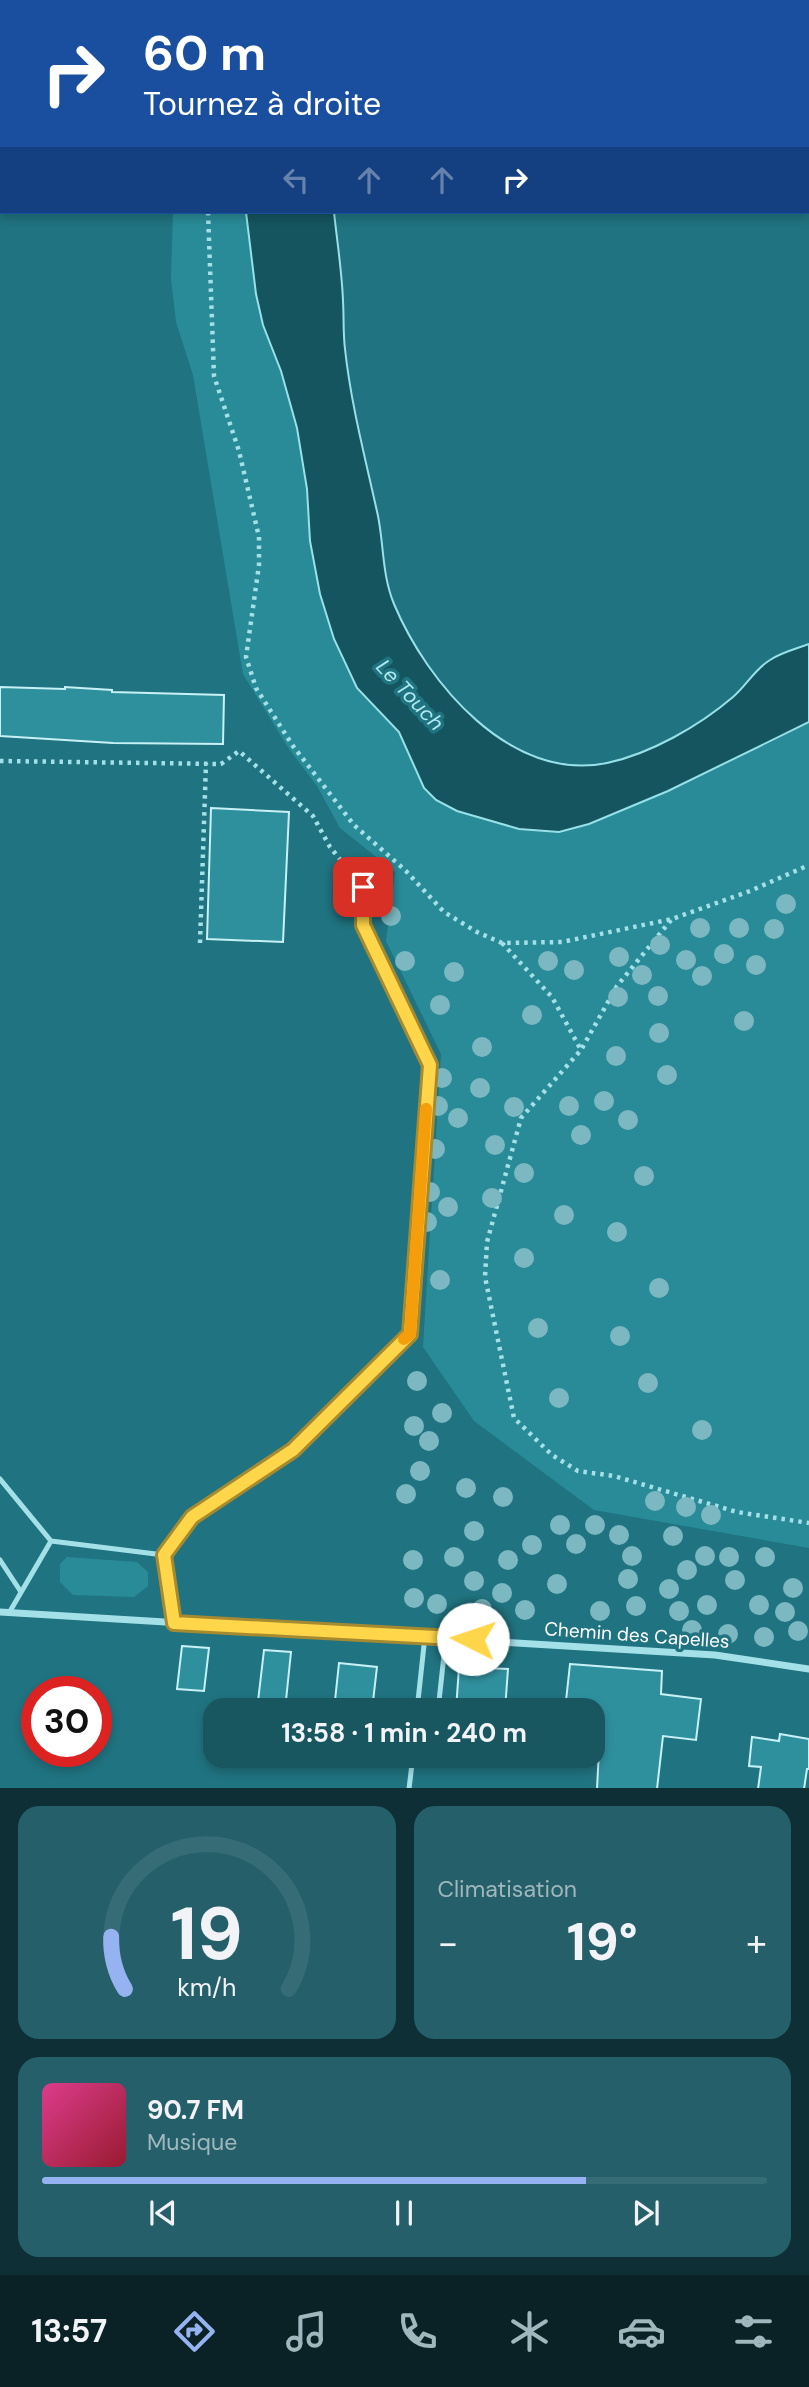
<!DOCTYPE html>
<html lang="fr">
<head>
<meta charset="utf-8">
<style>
  :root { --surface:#185660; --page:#255f69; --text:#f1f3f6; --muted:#9fb7bd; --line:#366c75; --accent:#95b2f1 }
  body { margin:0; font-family:"DM Sans",sans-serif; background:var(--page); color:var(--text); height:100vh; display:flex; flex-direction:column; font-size:26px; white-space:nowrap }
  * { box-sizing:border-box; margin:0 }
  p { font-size:23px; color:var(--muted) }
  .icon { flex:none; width:38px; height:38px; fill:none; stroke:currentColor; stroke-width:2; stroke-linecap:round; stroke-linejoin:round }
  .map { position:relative; height:1788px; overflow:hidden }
  .details { display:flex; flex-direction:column; gap:18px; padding:18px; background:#0d2f35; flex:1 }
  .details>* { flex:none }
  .top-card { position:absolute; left:0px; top:0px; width:810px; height:214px; box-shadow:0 4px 10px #0003; background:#1a4fa0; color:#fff; overflow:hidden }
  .speed { position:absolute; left:21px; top:1676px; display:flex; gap:14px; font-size:35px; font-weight:700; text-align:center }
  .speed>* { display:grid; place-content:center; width:91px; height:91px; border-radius:50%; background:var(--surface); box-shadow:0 4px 10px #0003; line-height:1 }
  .speed .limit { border:10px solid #d22; background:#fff; color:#111 }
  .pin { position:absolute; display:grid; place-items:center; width:60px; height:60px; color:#fff; margin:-30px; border-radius:14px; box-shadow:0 4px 10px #0006 }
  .me { position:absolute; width:77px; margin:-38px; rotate:274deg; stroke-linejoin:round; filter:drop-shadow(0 0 5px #0008) }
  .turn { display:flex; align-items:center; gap:24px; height:147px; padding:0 28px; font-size:32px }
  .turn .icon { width:91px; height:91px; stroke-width:2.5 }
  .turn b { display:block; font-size:49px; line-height:60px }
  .lanes { display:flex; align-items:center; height:66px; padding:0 28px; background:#0003; justify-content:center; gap:35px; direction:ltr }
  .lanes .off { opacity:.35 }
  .big { font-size:52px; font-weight:700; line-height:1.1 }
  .details .widget { flex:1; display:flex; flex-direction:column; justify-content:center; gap:10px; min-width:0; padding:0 24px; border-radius:21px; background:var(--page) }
  .details .dial { align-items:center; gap:0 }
  .dial svg { height:182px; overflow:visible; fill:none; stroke:var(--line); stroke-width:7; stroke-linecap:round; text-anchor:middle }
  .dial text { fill:var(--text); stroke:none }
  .song { display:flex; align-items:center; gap:21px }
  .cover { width:84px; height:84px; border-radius:10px; background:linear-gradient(135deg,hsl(330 70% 55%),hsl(350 70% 35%)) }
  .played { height:7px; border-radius:4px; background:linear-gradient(90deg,var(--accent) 75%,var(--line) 75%) }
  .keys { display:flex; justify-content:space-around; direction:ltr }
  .heat { display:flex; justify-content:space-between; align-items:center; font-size:38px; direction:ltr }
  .details .tiles { flex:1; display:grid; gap:18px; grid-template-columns:1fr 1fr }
  .widget:last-child { grid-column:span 2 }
  .trip { position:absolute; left:203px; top:1698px; width:402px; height:70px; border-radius:21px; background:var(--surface); box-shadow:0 4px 10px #0003; font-weight:700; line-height:70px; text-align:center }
  .menu { display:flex; height:112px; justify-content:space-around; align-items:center; background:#0a2226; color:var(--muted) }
  .menu .icon { width:49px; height:49px }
  .menu .current { color:var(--accent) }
  .menu b { font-size:32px; color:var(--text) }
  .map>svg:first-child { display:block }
  .green { fill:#298b98 }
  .water { fill:#15555f; stroke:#98e1e9; stroke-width:2 }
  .building { fill:#2f909d; stroke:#c8f1f6; stroke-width:2 }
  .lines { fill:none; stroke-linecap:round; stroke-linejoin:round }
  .path { stroke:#a4e0e8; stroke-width:4.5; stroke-dasharray:3.5 5; stroke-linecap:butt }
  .lane { stroke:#a4e0e8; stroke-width:5 }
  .street { stroke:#a4e0e8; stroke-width:7 }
  .tree { fill:#7cb8c1 }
  .route-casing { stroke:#a68a30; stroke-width:18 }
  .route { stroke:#ffd54a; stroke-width:12 }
  .slow { stroke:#f59e0b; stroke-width:12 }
  .labels { text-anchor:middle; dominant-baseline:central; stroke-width:7; stroke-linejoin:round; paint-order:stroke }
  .street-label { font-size:19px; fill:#fff; stroke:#207380 }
  .water-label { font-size:21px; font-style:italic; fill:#b0e9f0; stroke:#207380 }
</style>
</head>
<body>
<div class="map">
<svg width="809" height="1789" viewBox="0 0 809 1789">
  <rect width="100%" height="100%" fill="#207380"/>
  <path class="green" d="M 0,0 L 225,0 L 225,2 L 2,2 L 2,69 Z
    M 173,212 L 246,212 L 256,294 L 263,325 L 281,371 L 297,428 L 307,489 L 310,541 L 320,594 L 334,639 L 357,688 L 399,732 L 424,788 L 457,811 L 519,829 L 559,832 L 589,824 L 668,791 L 809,722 L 809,1548 L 594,1510 L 474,1421 L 423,1347 L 441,1054 L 386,941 L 395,872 L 340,828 L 317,786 L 289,749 L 243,674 L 193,375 L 176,322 L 171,279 Z
    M 67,1557 L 137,1562 L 148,1572 L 148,1586 L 134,1597 L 73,1595 L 60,1582 L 60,1564 Z"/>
  <path class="water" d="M 246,212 L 334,212 C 337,241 342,272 343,301 C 344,317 343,333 345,349 C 351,405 366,461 378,516 C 384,546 382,575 394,604 C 427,683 511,783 607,763 C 650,754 699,726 733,697 C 746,686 755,669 770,660 C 782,652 796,649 809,644 L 809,722 L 668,791 L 589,824 L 559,832 L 519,829 L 457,811 L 436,800 L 424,788 L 399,732 L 357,688 L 334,639 L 320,594 L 310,541 L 307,489 L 297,428 L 281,371 L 263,325 L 256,294 Z"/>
  <path class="building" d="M 0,687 L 65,689 L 65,687 L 112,690 L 112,692 L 224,695 L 223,744 L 113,743 L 0,736 Z
    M 211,808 L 289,812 L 283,942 L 207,939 Z
    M 182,1646 L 209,1648 L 204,1691 L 177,1689 Z
    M 264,1650 L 291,1652 L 285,1710 L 257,1710 Z
    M 339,1663 L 377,1667 L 372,1710 L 334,1710 Z
    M 570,1664 L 662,1671 L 661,1694 L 701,1699 L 696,1740 L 663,1736 L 657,1789 L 597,1789 L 599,1750 L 593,1749 L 593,1710 L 565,1710 Z
    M 459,1667 L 508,1669 L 505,1710 L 456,1710 Z
    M 780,1734 L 809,1739 L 809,1769 L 807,1769 L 804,1789 L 758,1789 L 761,1767 L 749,1766 L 752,1737 L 779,1741 Z
    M 453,1755 L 502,1755 L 502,1761 L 453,1758 Z"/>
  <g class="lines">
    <path class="path" d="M 210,2 L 210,0
      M 208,212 L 214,376 L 239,451 L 259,537 L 259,565 L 246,657 L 256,688 L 293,746 L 354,825 L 406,871 L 444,912 L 477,932 L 502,943 L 562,942 L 672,919 L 750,891 L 809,865
      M 0,761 L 221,764 L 239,751 L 313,816 L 330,847 L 351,873
      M 671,920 L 617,986 L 581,1050 L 521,1118 L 487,1242 L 485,1277 L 514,1418 L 552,1455 L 578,1471 L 614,1476 L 737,1512 L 809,1523
      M 200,943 L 206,763
      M 502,943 L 552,997 L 581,1050"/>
    <path class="lane" d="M 0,1479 L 51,1541
      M 164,1555 L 192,1518 L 293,1450 L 409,1334 L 430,1065 L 363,925 L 363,887
      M 0,1560 L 21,1592
      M 9,1613 L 51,1541 L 164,1555 L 174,1623
      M 417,1710 L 425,1636
      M 438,1710 L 446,1637
      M 409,1789 L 413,1755"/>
    <path class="street" d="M 0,1612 L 715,1655 L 809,1669"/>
  </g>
  <g class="tree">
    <circle cx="786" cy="904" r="10"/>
    <circle cx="391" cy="916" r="10"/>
    <circle cx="700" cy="928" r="10"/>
    <circle cx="739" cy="928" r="10"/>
    <circle cx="774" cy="929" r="10"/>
    <circle cx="660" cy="945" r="10"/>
    <circle cx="724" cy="954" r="10"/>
    <circle cx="619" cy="957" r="10"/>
    <circle cx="686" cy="960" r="10"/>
    <circle cx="405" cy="961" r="10"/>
    <circle cx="548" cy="961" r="10"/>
    <circle cx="756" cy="965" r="10"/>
    <circle cx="574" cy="970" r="10"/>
    <circle cx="454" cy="972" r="10"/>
    <circle cx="642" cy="975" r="10"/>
    <circle cx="702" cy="976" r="10"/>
    <circle cx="658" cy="996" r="10"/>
    <circle cx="618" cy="997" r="10"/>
    <circle cx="440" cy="1005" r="10"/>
    <circle cx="532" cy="1015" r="10"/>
    <circle cx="744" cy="1021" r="10"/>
    <circle cx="659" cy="1033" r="10"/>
    <circle cx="482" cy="1047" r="10"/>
    <circle cx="616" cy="1056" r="10"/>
    <circle cx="667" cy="1075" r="10"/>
    <circle cx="442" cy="1078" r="10"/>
    <circle cx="480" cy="1088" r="10"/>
    <circle cx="604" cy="1101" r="10"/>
    <circle cx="438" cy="1106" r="10"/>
    <circle cx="569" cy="1106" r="10"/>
    <circle cx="514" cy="1107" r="10"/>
    <circle cx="458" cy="1118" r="10"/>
    <circle cx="628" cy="1120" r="10"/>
    <circle cx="581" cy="1135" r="10"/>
    <circle cx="495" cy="1145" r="10"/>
    <circle cx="435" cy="1149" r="10"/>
    <circle cx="524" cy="1173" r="10"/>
    <circle cx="644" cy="1176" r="10"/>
    <circle cx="430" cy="1192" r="10"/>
    <circle cx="492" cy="1198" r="10"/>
    <circle cx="448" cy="1207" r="10"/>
    <circle cx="564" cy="1215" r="10"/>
    <circle cx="427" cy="1222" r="10"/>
    <circle cx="617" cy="1232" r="10"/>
    <circle cx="524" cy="1258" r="10"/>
    <circle cx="440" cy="1280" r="10"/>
    <circle cx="659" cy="1288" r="10"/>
    <circle cx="538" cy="1328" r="10"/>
    <circle cx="620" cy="1336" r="10"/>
    <circle cx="417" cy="1381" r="10"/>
    <circle cx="648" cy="1383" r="10"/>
    <circle cx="559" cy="1398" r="10"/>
    <circle cx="442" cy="1413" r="10"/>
    <circle cx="414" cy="1426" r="10"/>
    <circle cx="702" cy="1430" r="10"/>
    <circle cx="429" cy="1441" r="10"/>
    <circle cx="420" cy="1471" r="10"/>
    <circle cx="466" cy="1488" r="10"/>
    <circle cx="406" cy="1494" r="10"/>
    <circle cx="503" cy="1497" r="10"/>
    <circle cx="655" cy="1501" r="10"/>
    <circle cx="686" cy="1507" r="10"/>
    <circle cx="711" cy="1515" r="10"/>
    <circle cx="560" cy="1525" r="10"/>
    <circle cx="595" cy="1525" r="10"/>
    <circle cx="474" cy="1531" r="10"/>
    <circle cx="619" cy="1535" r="10"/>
    <circle cx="673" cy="1536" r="10"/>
    <circle cx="576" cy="1544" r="10"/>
    <circle cx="532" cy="1545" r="10"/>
    <circle cx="632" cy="1556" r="10"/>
    <circle cx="705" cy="1556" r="10"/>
    <circle cx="454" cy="1557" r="10"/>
    <circle cx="729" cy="1557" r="10"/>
    <circle cx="765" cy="1557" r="10"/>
    <circle cx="413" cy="1560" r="10"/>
    <circle cx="508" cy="1560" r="10"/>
    <circle cx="687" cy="1570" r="10"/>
    <circle cx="628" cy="1579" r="10"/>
    <circle cx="735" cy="1580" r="10"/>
    <circle cx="474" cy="1581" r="10"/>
    <circle cx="557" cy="1584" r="10"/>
    <circle cx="793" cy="1588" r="10"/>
    <circle cx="669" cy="1589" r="10"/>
    <circle cx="502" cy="1593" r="10"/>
    <circle cx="414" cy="1598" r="10"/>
    <circle cx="437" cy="1604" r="10"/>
    <circle cx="707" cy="1605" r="10"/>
    <circle cx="759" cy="1605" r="10"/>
    <circle cx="636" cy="1606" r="10"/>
    <circle cx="482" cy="1609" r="10"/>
    <circle cx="525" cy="1610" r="10"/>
    <circle cx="600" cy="1611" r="10"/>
    <circle cx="679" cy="1611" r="10"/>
    <circle cx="785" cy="1612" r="10"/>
    <circle cx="692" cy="1630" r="10"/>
    <circle cx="798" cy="1631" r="10"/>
    <circle cx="728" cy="1634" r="10"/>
    <circle cx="764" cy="1637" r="10"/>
  </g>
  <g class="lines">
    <defs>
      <path id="route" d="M 363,887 L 363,925 L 430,1065 L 410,1334 L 293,1450 L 192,1517 L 164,1555 L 174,1623 L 473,1639"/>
    </defs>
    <use href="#route" class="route-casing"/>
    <use href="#route" class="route"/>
    <path class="slow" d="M 404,1339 L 410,1334 L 426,1109"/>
  </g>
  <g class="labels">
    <g class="street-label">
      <text transform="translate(637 1635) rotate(4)">Chemin des Capelles</text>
    </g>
    <g class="water-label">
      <text transform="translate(410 695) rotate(47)">Le Touch</text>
    </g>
  </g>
</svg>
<div class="speed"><div class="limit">30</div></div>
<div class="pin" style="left:363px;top:887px;background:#d93025"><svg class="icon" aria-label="arrive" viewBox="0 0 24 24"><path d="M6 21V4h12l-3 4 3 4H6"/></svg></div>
<svg class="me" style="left:473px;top:1639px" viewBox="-20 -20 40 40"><circle r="19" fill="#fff"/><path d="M0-13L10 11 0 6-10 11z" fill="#ffd54a"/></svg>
<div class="trip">13:58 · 1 min · 240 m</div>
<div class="top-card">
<div class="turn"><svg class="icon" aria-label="right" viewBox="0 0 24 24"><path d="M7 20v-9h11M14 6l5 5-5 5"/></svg><div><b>60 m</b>Tournez à droite</div></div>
<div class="lanes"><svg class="icon off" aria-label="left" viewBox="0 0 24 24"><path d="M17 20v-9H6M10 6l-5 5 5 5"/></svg><svg class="icon off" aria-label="ahead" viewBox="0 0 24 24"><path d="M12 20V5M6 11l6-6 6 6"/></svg><svg class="icon off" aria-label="ahead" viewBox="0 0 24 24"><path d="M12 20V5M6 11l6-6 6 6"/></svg><svg class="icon" aria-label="right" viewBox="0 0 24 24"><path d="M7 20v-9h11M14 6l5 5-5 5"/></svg></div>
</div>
</div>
<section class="details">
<div class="tiles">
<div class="widget dial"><svg viewBox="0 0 100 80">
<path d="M14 69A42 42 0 1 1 86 69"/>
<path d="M14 69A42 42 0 0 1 8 46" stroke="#95b2f1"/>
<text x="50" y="56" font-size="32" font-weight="700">19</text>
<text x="50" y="72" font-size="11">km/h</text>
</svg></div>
<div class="widget"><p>Climatisation</p>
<div class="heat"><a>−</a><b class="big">19°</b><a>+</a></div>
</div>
<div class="widget">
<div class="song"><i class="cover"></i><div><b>90.7 FM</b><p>Musique</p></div></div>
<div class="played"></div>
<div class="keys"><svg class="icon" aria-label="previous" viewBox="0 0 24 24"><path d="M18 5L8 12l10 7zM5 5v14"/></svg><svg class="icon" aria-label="pause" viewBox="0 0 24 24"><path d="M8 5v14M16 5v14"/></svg><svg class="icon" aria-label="next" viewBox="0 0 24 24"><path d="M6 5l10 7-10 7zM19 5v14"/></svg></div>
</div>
</div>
</section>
<nav class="menu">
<b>13:57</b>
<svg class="icon current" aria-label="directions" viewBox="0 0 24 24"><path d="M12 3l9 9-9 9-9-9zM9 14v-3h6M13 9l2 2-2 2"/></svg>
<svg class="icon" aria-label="music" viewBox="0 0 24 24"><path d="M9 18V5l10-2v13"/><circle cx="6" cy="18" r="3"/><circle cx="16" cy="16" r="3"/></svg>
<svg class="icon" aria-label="phone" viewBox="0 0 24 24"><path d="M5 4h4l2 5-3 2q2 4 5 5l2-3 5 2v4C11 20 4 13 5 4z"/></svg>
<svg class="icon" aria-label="climate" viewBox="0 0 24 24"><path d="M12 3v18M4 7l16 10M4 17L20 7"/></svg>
<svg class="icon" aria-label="car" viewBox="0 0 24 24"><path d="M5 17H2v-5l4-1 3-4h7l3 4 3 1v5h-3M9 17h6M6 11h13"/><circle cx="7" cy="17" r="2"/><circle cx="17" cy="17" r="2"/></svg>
<svg class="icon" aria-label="filters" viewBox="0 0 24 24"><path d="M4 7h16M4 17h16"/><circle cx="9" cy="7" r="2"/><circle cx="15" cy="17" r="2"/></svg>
</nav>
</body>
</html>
